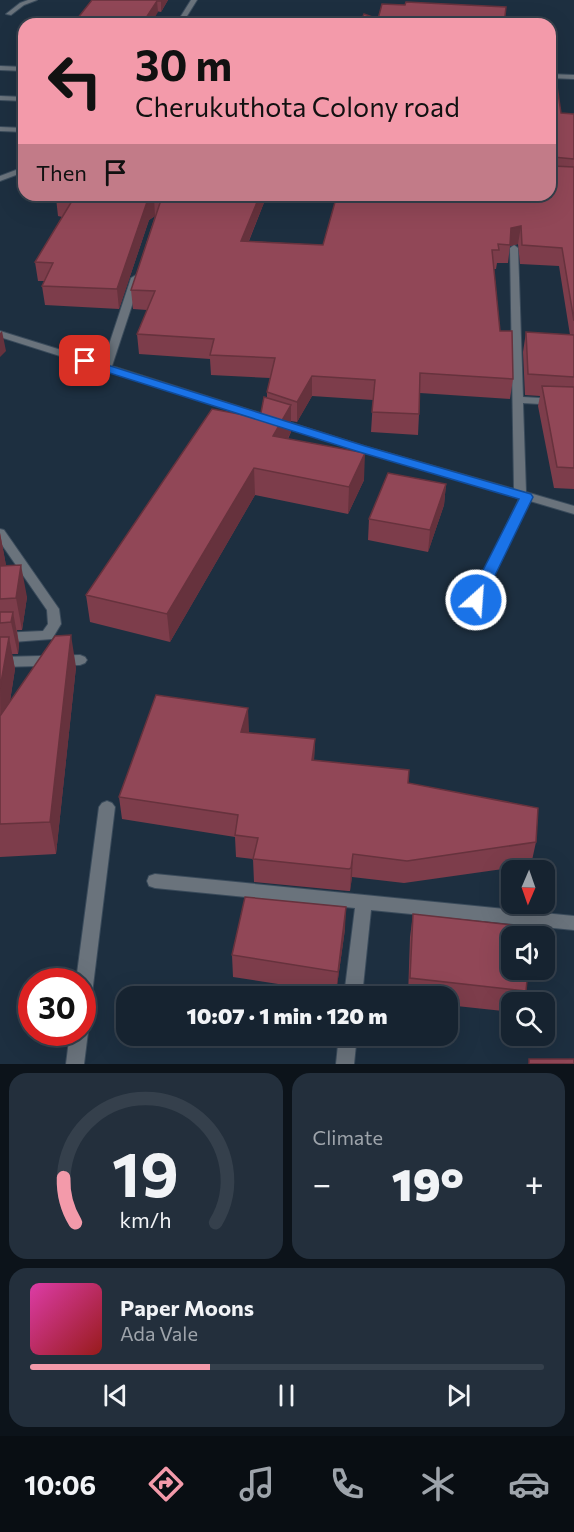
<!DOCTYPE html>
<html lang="en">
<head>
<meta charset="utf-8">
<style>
  :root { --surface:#162330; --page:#232f3c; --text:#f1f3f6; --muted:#9ea4ab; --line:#35404c; --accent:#f39aaa }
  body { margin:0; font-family:Commissioner,sans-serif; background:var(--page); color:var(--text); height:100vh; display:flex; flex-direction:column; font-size:22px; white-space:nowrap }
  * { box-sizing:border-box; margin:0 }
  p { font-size:20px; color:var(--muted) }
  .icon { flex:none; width:33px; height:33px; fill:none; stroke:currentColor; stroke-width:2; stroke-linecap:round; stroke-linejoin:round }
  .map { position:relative; height:1064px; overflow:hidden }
  .side { display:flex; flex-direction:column; gap:9px; padding:9px; background:#0c131a; flex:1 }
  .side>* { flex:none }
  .top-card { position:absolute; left:18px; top:18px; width:538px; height:183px; border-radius:18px; box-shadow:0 6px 24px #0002,0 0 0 2px var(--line); background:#f39aaa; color:#111; overflow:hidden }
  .needle { width:39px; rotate:182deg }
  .buttons { position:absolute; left:501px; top:860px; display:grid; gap:12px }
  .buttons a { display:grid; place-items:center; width:54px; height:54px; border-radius:12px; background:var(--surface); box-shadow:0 6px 24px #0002,0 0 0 2px var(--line); font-size:30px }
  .speed { position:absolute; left:18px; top:968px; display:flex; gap:12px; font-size:30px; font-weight:700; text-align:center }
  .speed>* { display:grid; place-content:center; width:78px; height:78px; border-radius:50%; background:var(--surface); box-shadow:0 6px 24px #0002,0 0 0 2px var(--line); line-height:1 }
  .speed .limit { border:9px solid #d22; background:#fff; color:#111 }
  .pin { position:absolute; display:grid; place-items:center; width:51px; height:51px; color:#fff; margin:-26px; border-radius:12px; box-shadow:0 3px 9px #0006 }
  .me { position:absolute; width:66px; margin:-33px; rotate:26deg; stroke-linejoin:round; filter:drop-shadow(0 0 4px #0008) }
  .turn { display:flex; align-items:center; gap:21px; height:126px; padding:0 18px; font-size:27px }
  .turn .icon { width:78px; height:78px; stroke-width:2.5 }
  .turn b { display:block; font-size:42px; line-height:51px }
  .then { display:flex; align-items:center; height:57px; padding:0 18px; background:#0003; gap:12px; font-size:22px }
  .big { font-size:45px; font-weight:800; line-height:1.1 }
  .side .card { flex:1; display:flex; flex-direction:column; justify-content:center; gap:9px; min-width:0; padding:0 21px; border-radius:18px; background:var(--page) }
  .side .dial { align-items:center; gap:0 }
  .dial svg { height:156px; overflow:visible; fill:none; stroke:var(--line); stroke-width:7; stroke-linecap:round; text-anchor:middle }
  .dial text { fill:var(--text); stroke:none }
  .song { display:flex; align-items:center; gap:18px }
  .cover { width:72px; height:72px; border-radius:9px; background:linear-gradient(135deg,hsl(320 70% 55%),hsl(0 70% 35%)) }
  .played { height:6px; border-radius:3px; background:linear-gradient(90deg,var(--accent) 35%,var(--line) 35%) }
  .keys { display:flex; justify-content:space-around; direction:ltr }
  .heat { display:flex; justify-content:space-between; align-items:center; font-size:33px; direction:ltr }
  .side .tiles { flex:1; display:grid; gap:9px; grid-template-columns:1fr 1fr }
  .card:last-child { grid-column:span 2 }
  .trip { position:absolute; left:116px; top:986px; width:342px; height:60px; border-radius:18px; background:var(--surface); box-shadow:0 6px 24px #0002,0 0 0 2px var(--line); font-weight:800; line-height:60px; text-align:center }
  .menu { display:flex; height:96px; justify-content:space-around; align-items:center; background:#090e13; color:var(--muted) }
  .menu .icon { width:42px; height:42px }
  .menu .active { color:var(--accent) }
  .menu b { font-size:27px; color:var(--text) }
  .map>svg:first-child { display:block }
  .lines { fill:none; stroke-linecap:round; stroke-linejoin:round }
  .minor-casing { stroke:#3a4b5b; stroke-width:2 }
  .tertiary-casing { stroke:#3a4b5b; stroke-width:2 }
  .minor { fill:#6a737c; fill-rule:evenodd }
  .tertiary { fill:#6a737c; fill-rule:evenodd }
  .wall { fill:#7d3d4b }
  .shaded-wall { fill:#66323d }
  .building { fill:#914757; stroke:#66323d; stroke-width:1.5 }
  .route { fill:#1a73e8; stroke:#114b97; stroke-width:1.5 }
</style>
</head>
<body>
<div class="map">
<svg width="574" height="1064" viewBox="0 0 574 1064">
  <rect width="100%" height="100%" fill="#1d2f40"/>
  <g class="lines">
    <defs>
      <path id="minor" d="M 28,0 L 37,0 L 24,5 L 11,15 L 6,14 L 20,3 Z
        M 0,66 L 24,67 L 24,71 L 0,70 Z
        M 550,74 L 574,75 L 574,79 L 550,78 Z
        M 0,96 L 24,97 L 24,101 L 0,100 Z
        M 0,127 L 24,128 L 24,132 L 0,131 Z
        M 514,245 L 518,248 L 523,397 L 574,400 L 574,406 L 523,403 L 526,492 L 574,506 L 574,514 L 530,501 L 482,600 L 476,604 L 470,600 L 519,499 L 515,497 L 356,450 L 0,337 L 0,331 L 103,363 L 131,278 L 136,275 L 139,276 L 141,278 L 112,366 L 364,446 L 514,489 L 510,248 Z
        M 0,529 L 4,530 L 59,609 L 61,624 L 52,639 L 0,643 L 0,633 L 43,631 L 48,624 L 47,610 L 0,542 Z
        M 80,655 L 85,657 L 87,660 L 85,663 L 80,665 L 0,667 L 0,657 Z
        M 107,801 L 112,803 L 115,807 L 91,1002 L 88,1008 L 82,1010 L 82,981 L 76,981 L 99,807 L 102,803 Z
        M 155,874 L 574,916 L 574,930 L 371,910 L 362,996 L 344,996 L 355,908 L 155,888 L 149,886 L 147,881 L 149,876 Z
        M 82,1025 L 85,1026 L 88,1032 L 84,1064 L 66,1064 L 70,1032 L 82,1032 Z
        M 339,1035 L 357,1035 L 354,1064 L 336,1064 Z"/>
      <path id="tertiary" d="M 191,0 L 197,0 L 182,24 L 176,24 Z
        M 24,167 L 24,172 L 0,181 L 0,176 Z"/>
    </defs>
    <use href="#minor" class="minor-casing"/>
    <use href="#tertiary" class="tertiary-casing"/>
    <use href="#minor" class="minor"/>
    <use href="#tertiary" class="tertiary"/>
  </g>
  <path class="wall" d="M 92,0 L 168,0 L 161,12 Z
    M 550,66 L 561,113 L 574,114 L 574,489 L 554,488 L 538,406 L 540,396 L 525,395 L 523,352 L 526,332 L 570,335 L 559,266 L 520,264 L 518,244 L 510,246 L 508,263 L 497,263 L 496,269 L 494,269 L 500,331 L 513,379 L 510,399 L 420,393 L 418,435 L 371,432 L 373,400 L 312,396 L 297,422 L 291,421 L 291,432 L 288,439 L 364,480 L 348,514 L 255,495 L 170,642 L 90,622 L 86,595 L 260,418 L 267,398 L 267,392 L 270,378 L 211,375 L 210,359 L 139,354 L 137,334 L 147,310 L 133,309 L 131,290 L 155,216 L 149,220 L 119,309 L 45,305 L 42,286 L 45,281 L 38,281 L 35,262 L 62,217 L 58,216 L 56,198 L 267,195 L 249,241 L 323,245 Z
    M 446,484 L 444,505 L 428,552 L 368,540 L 369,519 Z
    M 0,533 L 6,566 L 27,597 L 22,630 L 17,630 L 19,644 L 18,654 L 12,654 L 15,669 L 10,701 L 76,667 L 56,854 L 0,857 Z
    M 249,731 L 248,733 L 315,739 L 314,760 L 408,783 L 536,842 L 531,865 L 404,883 L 352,877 L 350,891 L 348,891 L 254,882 L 253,859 L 236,857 L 235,837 L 122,819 L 119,797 Z
    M 413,914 L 526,991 L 524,1002 L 512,1002 L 512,1012 L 447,1005 L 447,996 L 408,996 L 410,937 Z
    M 345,929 L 336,993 L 233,977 L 232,955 Z"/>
  <path class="shaded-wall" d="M 161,0 L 168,0 L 161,12 Z
    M 157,1 L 158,12 L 151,24 L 142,24 Z
    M 260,195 L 267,195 L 241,260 L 241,241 Z
    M 154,198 L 155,216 L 149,220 L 119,309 L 117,289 L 147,202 Z
    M 521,226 L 518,244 L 510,246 L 511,228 Z
    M 2,331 L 6,351 L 0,357 L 0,333 Z
    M 312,376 L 312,396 L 297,422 L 297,402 Z
    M 291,405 L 291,432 L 274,463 L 273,436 Z
    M 365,453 L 364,480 L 348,514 L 349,487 Z
    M 254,468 L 255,495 L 170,642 L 167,614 Z
    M 446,484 L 444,505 L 428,552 L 430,530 Z
    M 0,533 L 6,565 L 1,598 L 0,594 Z
    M 21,565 L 27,597 L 22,630 L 16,598 Z
    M 13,612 L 19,644 L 18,654 L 11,622 Z
    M 71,635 L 76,667 L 56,854 L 50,822 Z
    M 9,637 L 15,669 L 1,758 L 0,688 Z
    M 248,708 L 249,731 L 242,754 L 241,732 Z
    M 315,739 L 314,761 L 312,760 Z
    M 353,854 L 352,877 L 350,891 L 351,868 Z
    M 346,907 L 345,929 L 336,993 L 338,972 Z"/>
  <path class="building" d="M 92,0 L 161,0 L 161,1 L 157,1 L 142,24 L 73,24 Z
    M 406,2 L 506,7 L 504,24 L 360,24 L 364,14 L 378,19 L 382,4 L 405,5 Z
    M 550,66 L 554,66 L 561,113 L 574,114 L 574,159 L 553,157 L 550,163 Z
    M 550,164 L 552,166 L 574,167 L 574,321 L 562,248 L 522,245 L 521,226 L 511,228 L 510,245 L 498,244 L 499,250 L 492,250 L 500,331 L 512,331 L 513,379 L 420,373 L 419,414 L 372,412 L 375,380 L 312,376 L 297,402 L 267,392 L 275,358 L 210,355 L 214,339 L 137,334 L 155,291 L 131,290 L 160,203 L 154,198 L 147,202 L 117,289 L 42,286 L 53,263 L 35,262 L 72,201 L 56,198 L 59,195 L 260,195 L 241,241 L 323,245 L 337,195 L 550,195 Z
    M 526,332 L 574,335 L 574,377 L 528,374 Z
    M 542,386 L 574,387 L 574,468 L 557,467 Z
    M 264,397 L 291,405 L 273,436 L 365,453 L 349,487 L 254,468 L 167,614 L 86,595 L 212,409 L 260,418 Z
    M 388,473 L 446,484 L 430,530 L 369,519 Z
    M 21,565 L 16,598 L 0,599 L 0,566 Z
    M 0,612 L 13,612 L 11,622 L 0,623 Z
    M 71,635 L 50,822 L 0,824 L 0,716 L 55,636 Z
    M 0,637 L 9,637 L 0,688 Z
    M 156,695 L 248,708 L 241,732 L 315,739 L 312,760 L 409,770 L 408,783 L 538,808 L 536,842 L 407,861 L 353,854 L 351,868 L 349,869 L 253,859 L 258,838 L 235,835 L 238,815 L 119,797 Z
    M 245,897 L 346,907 L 338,972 L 232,955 Z
    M 413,914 L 530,927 L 530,936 L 512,936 L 512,969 L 528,969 L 526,991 L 410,978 Z
    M 529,1059 L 574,1059 L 574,1064 L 529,1064 Z"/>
  <path class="route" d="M 85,358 L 365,446 L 531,494 L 533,497 L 483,600 L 481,604 L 471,604 L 468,600 L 519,499 L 356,451 L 81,364 L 81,359 Z"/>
</svg>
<div class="buttons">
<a><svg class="needle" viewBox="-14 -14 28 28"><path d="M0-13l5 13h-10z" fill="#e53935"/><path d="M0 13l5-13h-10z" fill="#9ea4ab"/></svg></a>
<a><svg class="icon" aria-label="sound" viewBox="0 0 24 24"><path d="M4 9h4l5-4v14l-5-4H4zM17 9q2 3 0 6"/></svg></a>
<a><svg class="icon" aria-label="search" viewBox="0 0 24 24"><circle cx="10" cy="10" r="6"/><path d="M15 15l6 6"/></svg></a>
</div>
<div class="speed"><div class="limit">30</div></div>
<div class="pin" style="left:85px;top:361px;background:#d93025"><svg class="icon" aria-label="arrive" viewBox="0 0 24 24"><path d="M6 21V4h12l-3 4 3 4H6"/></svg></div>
<svg class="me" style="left:476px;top:600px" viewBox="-20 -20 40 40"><circle r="17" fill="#1a73e8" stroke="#fff" stroke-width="3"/><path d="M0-11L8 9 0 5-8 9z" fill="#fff"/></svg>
<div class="trip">10:07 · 1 min · 120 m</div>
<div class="top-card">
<div class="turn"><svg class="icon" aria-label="left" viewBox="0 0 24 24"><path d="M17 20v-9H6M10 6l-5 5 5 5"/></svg><div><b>30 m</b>Cherukuthota Colony road</div></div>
<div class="then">Then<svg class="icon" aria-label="arrive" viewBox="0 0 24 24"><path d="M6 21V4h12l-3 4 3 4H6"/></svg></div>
</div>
</div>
<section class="side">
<div class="tiles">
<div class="card dial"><svg viewBox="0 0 100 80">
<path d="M14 69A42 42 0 1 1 86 69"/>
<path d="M14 69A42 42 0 0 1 8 46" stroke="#f39aaa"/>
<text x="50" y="56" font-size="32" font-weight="700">19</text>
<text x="50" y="72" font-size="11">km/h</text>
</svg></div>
<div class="card"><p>Climate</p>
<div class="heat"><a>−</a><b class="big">19°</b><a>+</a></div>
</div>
<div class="card">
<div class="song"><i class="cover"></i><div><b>Paper Moons</b><p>Ada Vale</p></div></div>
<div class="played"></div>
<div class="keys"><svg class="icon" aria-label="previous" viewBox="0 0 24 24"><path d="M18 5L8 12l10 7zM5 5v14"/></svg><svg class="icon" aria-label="pause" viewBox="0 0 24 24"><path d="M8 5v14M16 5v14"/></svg><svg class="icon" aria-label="next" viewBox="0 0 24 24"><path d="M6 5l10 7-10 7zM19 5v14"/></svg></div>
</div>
</div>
</section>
<nav class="menu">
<b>10:06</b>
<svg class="icon active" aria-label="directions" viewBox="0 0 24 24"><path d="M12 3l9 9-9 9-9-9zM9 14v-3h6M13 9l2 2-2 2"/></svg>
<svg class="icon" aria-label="music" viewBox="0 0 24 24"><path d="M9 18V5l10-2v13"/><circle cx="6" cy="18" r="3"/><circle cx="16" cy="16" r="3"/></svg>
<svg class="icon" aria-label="phone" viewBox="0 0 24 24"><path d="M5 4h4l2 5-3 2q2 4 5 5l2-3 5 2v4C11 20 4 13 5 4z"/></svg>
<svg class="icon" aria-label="climate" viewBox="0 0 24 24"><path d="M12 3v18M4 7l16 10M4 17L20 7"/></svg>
<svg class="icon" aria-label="car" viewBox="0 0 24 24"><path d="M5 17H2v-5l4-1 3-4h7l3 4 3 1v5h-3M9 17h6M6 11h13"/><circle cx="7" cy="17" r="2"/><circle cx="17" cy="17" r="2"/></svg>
</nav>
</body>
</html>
